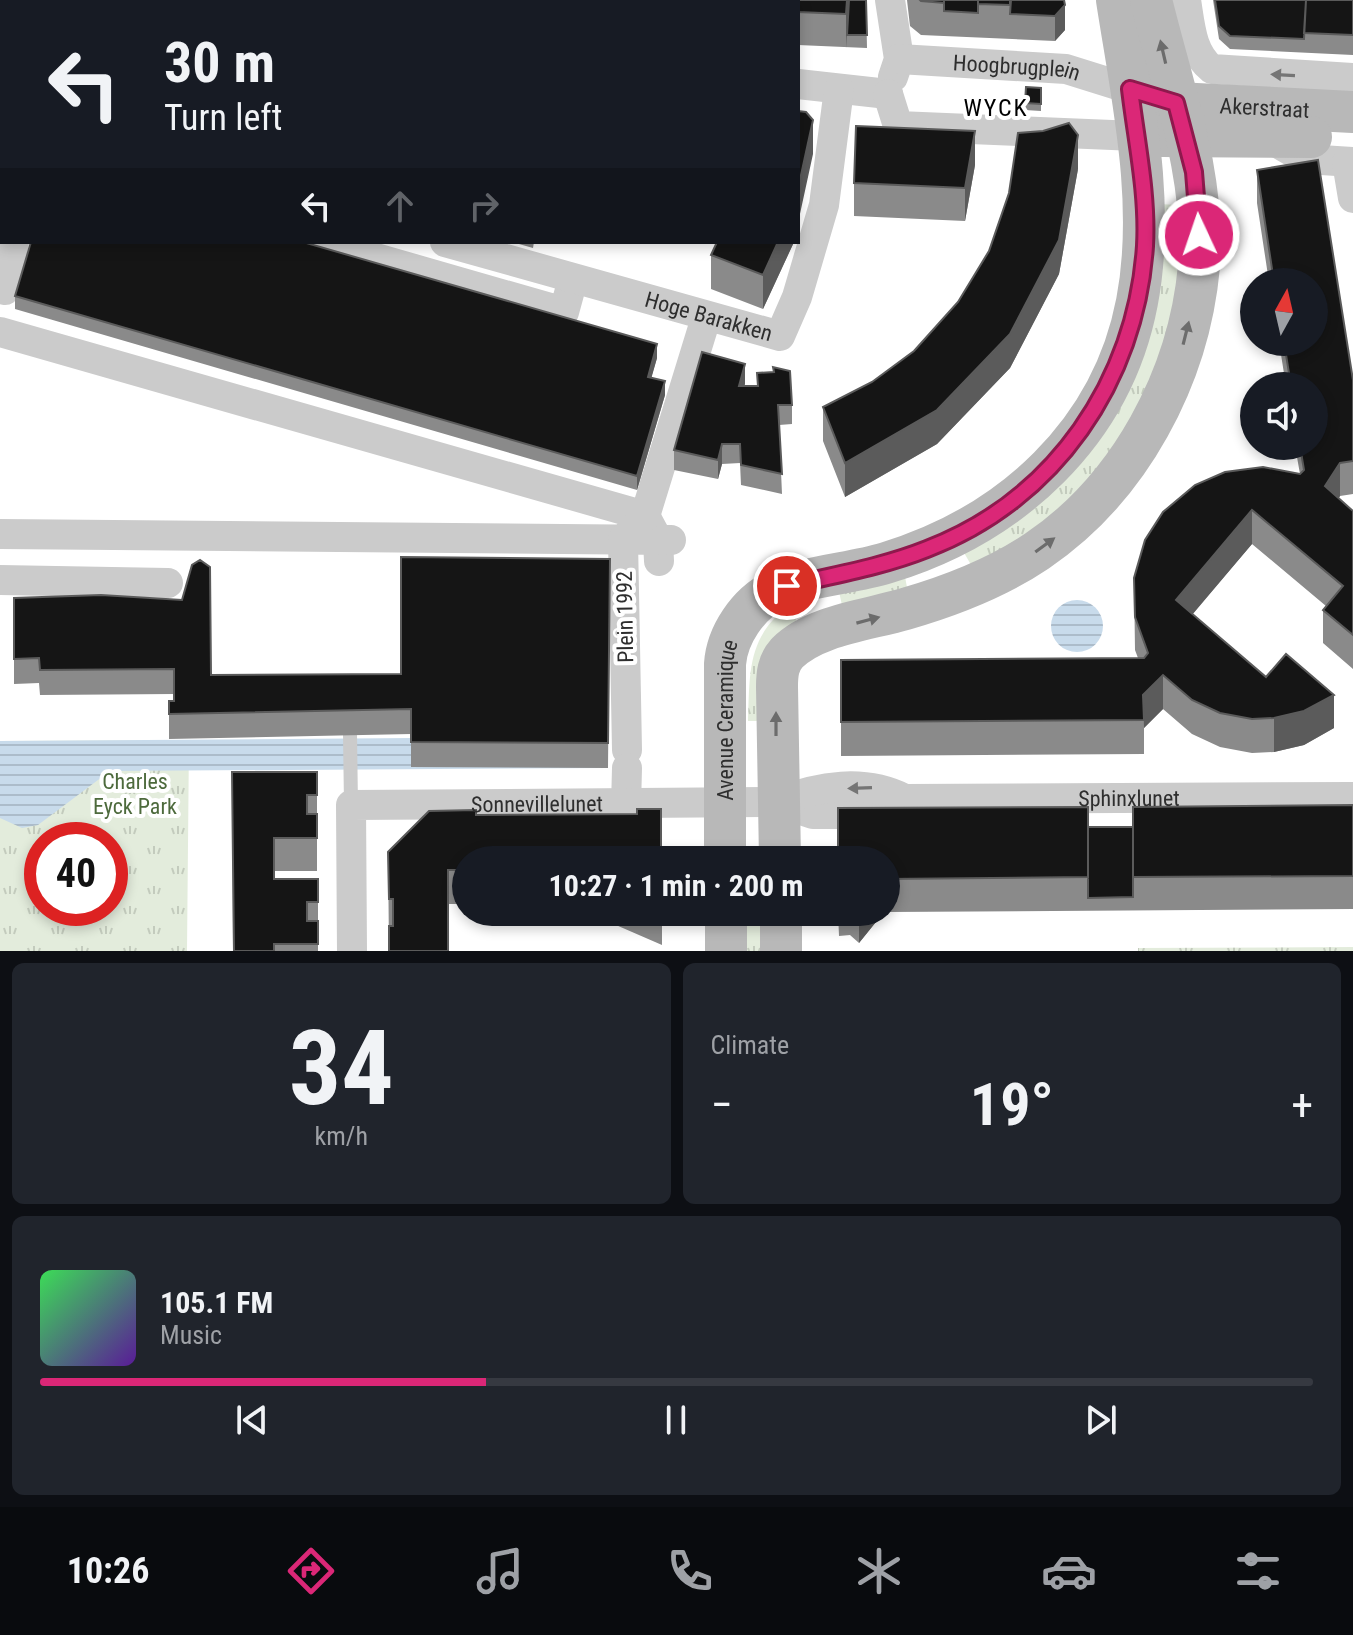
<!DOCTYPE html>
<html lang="en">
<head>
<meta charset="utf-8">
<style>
  :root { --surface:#171b24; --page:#20242c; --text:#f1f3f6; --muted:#9ea1a6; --line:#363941; --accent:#db2777 }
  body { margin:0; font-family:"Roboto Condensed",sans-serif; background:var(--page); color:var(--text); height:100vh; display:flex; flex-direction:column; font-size:30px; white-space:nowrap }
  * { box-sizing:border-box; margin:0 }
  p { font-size:26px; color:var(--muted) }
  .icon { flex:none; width:44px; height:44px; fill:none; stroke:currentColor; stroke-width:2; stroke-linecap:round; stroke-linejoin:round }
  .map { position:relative; height:951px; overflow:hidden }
  .side { display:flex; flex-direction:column; gap:12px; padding:12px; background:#0d0f14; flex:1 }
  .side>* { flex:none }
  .banner { position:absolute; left:0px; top:0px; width:800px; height:244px; box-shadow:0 4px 12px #0003; background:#171b24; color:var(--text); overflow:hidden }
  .needle { width:52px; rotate:8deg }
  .controls { position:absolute; left:1240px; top:268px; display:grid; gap:16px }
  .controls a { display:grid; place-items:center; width:88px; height:88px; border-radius:50%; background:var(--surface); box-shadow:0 4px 12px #0003; font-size:40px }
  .speed { position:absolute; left:24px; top:822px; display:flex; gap:16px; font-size:40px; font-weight:700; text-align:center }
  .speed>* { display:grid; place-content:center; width:104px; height:104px; border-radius:50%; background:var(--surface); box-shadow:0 4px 12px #0003; line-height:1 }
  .speed .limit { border:12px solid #d22; background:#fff; color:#111 }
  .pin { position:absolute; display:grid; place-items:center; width:68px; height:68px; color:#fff; margin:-34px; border:4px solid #fff; border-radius:50%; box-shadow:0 2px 8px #0007 }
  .me { position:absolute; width:88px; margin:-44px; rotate:357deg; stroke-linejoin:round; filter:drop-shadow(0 0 6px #0008) }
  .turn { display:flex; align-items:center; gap:28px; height:168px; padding:0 32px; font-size:36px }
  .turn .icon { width:104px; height:104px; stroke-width:2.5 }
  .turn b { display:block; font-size:56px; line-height:68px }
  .lanes { display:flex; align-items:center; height:76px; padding:0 32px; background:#0003; justify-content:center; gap:40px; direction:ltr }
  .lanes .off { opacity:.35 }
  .big { font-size:60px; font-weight:700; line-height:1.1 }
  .side .card { flex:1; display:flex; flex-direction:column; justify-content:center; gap:12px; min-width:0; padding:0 28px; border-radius:12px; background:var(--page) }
  .side .dial { align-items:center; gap:0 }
  .dial b { font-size:104px; line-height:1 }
  .song { display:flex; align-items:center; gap:24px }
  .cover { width:96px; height:96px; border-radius:12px; background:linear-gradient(135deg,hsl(130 70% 55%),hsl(270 70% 35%)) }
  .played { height:8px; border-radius:4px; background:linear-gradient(90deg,var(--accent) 35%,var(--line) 35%) }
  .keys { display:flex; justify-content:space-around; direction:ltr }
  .heat { display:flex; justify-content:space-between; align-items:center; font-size:44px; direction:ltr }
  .side .tiles { flex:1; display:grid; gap:12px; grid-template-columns:1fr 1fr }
  .card:last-child { grid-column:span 2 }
  .trip { position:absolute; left:452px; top:846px; width:448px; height:80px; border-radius:40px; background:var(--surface); box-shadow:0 4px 12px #0003; font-weight:700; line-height:80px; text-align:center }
  .tabs { display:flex; height:128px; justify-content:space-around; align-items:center; background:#090b0e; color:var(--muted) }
  .tabs .icon { width:56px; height:56px }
  .tabs .active { color:var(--accent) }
  .tabs b { font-size:36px; color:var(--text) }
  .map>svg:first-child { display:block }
  .grass { fill:url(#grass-tufts); fill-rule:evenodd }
  .water { fill:url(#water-rules) }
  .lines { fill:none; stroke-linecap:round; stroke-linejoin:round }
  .lane { stroke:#cbcbcb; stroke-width:14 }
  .street { stroke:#cbcbcb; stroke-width:30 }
  .secondary { stroke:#b8b8b8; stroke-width:42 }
  .wall { fill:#8a8a8a }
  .shaded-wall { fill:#5b5b5b }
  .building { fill:#151515; stroke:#5b5b5b; stroke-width:2 }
  .oneway { fill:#6c6c6c }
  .oneway2 { fill:#757575 }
  .route-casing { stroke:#8e194d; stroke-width:20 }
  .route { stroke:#db2777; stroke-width:14 }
  .labels { text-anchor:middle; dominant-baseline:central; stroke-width:8; stroke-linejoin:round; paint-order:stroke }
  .street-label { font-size:22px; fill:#2e2e2e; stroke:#fff }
  .park-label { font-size:22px; fill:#4d6a3c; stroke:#fff }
  .neighbourhood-label { font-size:24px; letter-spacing:2px; fill:#000; stroke:#fff }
</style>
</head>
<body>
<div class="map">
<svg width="1353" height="951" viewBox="0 0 1353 951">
  <defs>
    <pattern id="grass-tufts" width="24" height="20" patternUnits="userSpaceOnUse" patternTransform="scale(2)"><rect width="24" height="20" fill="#e3ecdc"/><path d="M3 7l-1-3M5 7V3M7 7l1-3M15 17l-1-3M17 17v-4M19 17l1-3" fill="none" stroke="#c3cbbd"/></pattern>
    <pattern id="water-rules" width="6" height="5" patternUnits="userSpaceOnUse" patternTransform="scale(2)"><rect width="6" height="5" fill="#c8dbeb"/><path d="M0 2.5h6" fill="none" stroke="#acbcca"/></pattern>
  </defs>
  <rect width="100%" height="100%" fill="#fff"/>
  <path class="grass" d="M 1156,204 L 1180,205 L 1181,268 L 1163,350 L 1129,429 L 1058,516 L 974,570 L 959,544 L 1065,470 Z
    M 904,571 L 908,593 L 843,610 L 838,587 Z
    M 791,604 L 797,623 L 761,721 L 748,721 C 750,671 747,636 791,604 Z
    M 189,740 L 187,951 L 0,951 L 0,741 ZM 42,840 L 110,840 L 110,908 L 42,908 Z
    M 738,912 L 762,912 L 761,951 L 738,951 Z
    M 1353,947 L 1353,951 L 1138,951 L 1138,948 Z"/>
  <path class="water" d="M1051 626a26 26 0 1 1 52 0a26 26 0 1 1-52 0Z
    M 411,738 L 608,768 L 110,771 L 38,825 L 22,828 L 0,818 L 0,741 Z"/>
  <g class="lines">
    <path class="lane" d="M 350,734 L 351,805"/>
    <g class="street">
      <path d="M 355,0 L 363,2"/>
      <path d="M 890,0 L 899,59 L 893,77"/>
      <path d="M 1186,0 C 1190,24 1191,53 1212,69 L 1353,78"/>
      <path d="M 86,2 L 86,0"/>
      <path id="s1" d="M 899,59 L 1066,69 L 1130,89"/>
      <path d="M 798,84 L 888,94"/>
      <path d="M 0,93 L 2,94"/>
      <path d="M 888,94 L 898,126 L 1136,136"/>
      <path d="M 1269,138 L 1305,159 L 1353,162"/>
      <path d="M 1347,162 L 1353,198"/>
      <path d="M 0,169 L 2,166"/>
      <path d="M 320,242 L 564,312 L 573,279"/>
      <path id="s2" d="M 445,242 L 780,336 L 797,297 L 824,205 L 839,89"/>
      <path d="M 5,290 L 14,242"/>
      <path d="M 0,332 L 645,516 L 658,540 L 659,561"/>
      <path d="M 0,534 L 671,540"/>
      <path d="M 0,580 L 168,583"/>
      <path d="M 627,750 L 623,540 L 645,516 L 706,318"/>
      <path d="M 777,802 L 813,814 L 877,814"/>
      <path d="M 626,806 L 627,768"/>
      <path id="s3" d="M 352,951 L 351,805 L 777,802 C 819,786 864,778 905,799 L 1353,797"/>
    </g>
    <g class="secondary">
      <path id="s4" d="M 1152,95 L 1176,103 L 1353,112"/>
      <path d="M 1161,136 L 1311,137"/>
      <path id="s5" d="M 725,860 L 725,664 C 727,635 748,604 774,591 C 808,575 850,574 886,563 C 1011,525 1112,433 1137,302 C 1156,203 1132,97 1117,0"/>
      <path d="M 780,860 L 777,687 C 777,674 778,663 787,653 C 815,625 868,620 905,609 C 950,596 997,578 1037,551 C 1130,488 1189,377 1199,266 C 1206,176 1172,87 1151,0"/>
      <path d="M 726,912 L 726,951"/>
      <path d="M 781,912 L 781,951"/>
    </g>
  </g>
  <path class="wall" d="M 470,0 L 866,0 L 867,48 L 798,45 L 798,2 L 478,2 Z
    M 907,0 L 1064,0 L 1065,30 L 1055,41 L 921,35 L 910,26 Z
    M 1213,0 L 1353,0 L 1353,55 L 1230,49 L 1219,39 Z
    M 1026,87 L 1041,88 L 1041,111 L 1025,110 Z
    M 1318,160 L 1353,380 L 1353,494 L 1340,496 L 1339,498 L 1353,511 L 1353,669 L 1323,643 L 1323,610 L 1326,606 L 1252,544 L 1192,614 L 1266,677 L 1286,654 L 1334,695 L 1334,728 L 1304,745 L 1274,752 L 1252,753 L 1220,747 L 1192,734 L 1163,709 L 1144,728 L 1144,754 L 841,756 L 841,660 L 1138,658 L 1135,650 L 1134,578 L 1145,540 L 1163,512 L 1195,485 L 1225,472 L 1263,467 L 1300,474 L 1295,446 L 1314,446 L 1314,386 L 1286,386 L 1279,342 L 1314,342 L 1314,282 L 1269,282 L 1257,203 L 1257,170 Z
    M 975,165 L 965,221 L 854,216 L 854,183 Z
    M 1078,169 L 1059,274 L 1010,368 L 937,444 L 845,497 L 823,441 L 823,407 L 872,382 L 914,351 Z
    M 512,242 L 534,242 L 533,248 Z
    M 717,242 L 794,242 L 763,309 L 711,289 L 711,255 Z
    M 15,296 L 657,358 L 651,378 L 665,395 L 637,490 L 15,309 Z
    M 757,373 L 792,405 L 792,424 L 779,425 L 782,494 L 741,485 L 740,463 L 722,464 L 718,479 L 674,470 L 674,450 L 745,384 L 744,386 L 757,386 Z
    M 610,559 L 608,768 L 411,767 L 411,734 L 169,739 L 169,701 L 174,701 L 174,694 L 40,695 L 39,683 L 14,684 L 14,598 L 211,675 L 401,674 Z
    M 232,772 L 317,772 L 317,871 L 274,871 L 274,879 L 318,879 L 318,951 L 233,951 Z
    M 1353,805 L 1353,909 L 884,912 L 859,943 L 850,935 L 839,936 L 838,912 L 886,912 L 886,860 L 1088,827 L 1133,827 Z
    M 476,815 L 661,860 L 466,860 L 466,904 L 448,904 L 389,951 L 388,852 Z
    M 609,912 L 662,912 L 662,945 L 609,922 Z"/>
  <path class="shaded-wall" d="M 847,0 L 849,0 L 846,48 L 846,14 Z
    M 1065,5 L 1065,30 L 1055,41 L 1055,16 Z
    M 813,120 L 813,154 L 798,223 L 798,189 Z
    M 975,131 L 975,165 L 965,221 L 965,188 Z
    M 1078,135 L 1078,169 L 1059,274 L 1010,368 L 937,444 L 845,497 L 845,463 Z
    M 778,242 L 794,242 L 763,309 L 763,275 Z
    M 657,344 L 657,358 L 648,390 L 648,377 Z
    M 745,364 L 745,384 L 739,406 L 739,386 Z
    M 665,381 L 665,395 L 637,490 L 637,476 Z
    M 722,444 L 722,464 L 718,479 L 718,460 Z
    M 1340,463 L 1340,496 L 1325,519 L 1325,486 Z
    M 1252,510 L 1252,544 L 1176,634 L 1176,600 Z
    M 1163,675 L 1163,709 L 1144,728 L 1143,695 Z
    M 1334,695 L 1334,728 L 1304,745 L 1274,752 L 1274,718 Z
    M 859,912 L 884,912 L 859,943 Z"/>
  <path class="building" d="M 93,0 L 146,0 L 146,2 L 93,2 Z
    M 148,0 L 255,0 L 264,2 L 148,2 Z
    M 572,0 L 613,0 L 613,2 L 572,2 Z
    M 613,0 L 628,0 L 628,2 L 613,2 Z
    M 649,0 L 666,0 L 666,2 L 649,2 Z
    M 666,0 L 689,0 L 689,2 L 666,2 Z
    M 690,0 L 705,0 L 705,2 L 690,2 Z
    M 705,0 L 788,0 L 787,2 L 705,2 Z
    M 788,0 L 847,0 L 846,14 L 798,12 L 798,2 L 787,2 Z
    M 849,0 L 866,0 L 867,35 L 847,35 Z
    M 920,0 L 944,0 L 944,3 L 921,1 Z
    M 944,0 L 978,0 L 978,13 L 944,11 Z
    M 978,0 L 1010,0 L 1010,5 L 978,4 Z
    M 1011,0 L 1064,0 L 1065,5 L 1055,16 L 1010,14 Z
    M 1215,0 L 1306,0 L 1304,39 L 1230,36 L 1219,26 Z
    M 1306,0 L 1353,0 L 1353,35 L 1304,33 Z
    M 1026,87 L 1041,88 L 1041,104 L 1025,103 Z
    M 798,111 L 806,112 L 813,120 L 798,189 Z
    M 1069,123 L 1078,135 L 1059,240 L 1010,334 L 937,410 L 845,463 L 823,407 L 872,382 L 914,351 L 958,302 L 989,251 L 1009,193 L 1018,133 L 1043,131 Z
    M 856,126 L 975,131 L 965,188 L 854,183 Z
    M 1318,160 L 1353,380 L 1353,461 L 1340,463 L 1325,486 L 1353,511 L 1353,635 L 1323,610 L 1343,586 L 1252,510 L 1176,600 L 1266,677 L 1286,654 L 1334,695 L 1304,711 L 1274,718 L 1252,719 L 1220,713 L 1192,700 L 1163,675 L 1143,695 L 1144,720 L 841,722 L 841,660 L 1144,658 L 1148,653 L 1135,617 L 1134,578 L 1145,540 L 1163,512 L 1195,485 L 1225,472 L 1263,467 L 1300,474 L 1304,470 L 1300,446 L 1314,446 L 1314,386 L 1291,386 L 1284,342 L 1314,342 L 1314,282 L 1274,282 L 1257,170 Z
    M 31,242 L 303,242 L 657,344 L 648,377 L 665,381 L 637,476 L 15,296 Z
    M 717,242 L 778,242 L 763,275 L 711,255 Z
    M 702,352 L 745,364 L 739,386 L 758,386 L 757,373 L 774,372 L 773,367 L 790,371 L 792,405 L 778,405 L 782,474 L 741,465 L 740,444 L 722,444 L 718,460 L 674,450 Z
    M 401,557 L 610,559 L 608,743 L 411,742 L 411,709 L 169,714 L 169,701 L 174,701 L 174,669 L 40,670 L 39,658 L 14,659 L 14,598 L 101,595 L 182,600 L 192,565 L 200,560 L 210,567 L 211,675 L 401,674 Z
    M 232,772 L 317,772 L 317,795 L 307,795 L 307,814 L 317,814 L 317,838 L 274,838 L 274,879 L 318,879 L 318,902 L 307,902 L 307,921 L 318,921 L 318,944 L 274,944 L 274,951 L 234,951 Z
    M 1353,805 L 1353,876 L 1133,877 L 1133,807 Z
    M 1088,807 L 1088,877 L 886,879 L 886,860 L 838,860 L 838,808 Z
    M 637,809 L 661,809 L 661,860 L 466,860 L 466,870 L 448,870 L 448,951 L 389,951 L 389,926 L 393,926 L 393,899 L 389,899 L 388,852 L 429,811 L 476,810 L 476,815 L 637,814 Z
    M 1088,827 L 1133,827 L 1133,897 L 1088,898 Z"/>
  <defs><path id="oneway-solid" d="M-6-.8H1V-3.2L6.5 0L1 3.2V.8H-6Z" transform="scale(2)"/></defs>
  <g class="oneway">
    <use href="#oneway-solid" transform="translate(1163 52) rotate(-103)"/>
    <use href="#oneway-solid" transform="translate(1186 333) rotate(-76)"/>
    <use href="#oneway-solid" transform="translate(1045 545) rotate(-36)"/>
    <use href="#oneway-solid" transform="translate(868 620) rotate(-15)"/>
    <use href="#oneway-solid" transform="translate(776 724) rotate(-90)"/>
  </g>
  <g class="oneway2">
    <use href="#oneway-solid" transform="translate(1283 75) rotate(-177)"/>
    <use href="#oneway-solid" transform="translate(860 788) rotate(178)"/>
  </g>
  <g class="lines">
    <defs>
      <path id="route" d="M 787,586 C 834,575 882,567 927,549 C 1055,500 1136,381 1145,246 C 1148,194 1136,140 1130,89 L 1176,103 L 1194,172 L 1199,235"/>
    </defs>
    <use href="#route" class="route-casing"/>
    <use href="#route" class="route"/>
  </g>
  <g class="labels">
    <g class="street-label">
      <text stroke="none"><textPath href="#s1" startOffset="118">Hoogbrugplein</textPath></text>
      <text stroke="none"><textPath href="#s4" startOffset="114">Akerstraat</textPath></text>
      <text stroke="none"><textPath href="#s2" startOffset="274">Hoge Barakken</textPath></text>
      <text transform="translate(625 617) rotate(-91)">Plein 1992</text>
      <text stroke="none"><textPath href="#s5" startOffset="140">Avenue Ceramique</textPath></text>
      <text stroke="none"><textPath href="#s3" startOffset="928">Sphinxlunet</textPath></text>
      <text stroke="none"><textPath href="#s3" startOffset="332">Sonnevillelunet</textPath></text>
    </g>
    <g class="park-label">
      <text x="135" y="781">Charles<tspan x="135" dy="25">Eyck Park</tspan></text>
    </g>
    <g class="neighbourhood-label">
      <text x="996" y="108">WYCK</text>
    </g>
  </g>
</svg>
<div class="controls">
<a><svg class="needle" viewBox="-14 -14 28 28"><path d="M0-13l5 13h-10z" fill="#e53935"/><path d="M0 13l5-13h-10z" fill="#9ea1a6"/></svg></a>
<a><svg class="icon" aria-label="sound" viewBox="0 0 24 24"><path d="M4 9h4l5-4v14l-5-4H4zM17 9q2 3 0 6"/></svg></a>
</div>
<div class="speed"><div class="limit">40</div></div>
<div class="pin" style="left:787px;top:586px;background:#d93025"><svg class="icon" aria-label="arrive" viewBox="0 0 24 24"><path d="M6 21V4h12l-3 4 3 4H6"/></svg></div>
<svg class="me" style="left:1199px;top:235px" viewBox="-20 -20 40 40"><circle r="17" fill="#db2777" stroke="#fff" stroke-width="3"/><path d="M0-11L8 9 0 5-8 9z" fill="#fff"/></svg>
<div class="trip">10:27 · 1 min · 200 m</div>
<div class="banner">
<div class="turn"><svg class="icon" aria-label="left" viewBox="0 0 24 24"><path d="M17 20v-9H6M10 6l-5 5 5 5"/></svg><div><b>30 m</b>Turn left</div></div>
<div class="lanes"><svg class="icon" aria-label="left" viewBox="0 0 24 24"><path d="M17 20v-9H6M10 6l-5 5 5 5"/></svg><svg class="icon off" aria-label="ahead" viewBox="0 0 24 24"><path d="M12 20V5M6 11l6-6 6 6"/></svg><svg class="icon off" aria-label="right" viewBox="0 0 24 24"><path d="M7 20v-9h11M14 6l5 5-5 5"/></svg></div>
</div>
</div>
<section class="side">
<div class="tiles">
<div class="card dial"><b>34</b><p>km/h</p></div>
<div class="card"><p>Climate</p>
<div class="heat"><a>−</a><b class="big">19°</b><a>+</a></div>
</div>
<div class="card">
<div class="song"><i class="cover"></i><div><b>105.1 FM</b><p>Music</p></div></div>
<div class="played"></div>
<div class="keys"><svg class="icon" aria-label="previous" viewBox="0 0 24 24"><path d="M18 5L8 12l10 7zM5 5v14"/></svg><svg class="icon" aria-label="pause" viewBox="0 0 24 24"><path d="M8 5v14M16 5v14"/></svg><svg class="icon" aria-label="next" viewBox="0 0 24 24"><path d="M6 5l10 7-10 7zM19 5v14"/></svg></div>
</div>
</div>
</section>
<nav class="tabs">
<b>10:26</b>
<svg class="icon active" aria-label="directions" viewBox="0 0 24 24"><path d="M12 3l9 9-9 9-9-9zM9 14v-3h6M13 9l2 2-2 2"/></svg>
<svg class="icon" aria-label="music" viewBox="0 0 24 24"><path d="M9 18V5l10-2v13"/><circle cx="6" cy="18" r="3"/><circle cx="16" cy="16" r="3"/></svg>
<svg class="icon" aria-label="phone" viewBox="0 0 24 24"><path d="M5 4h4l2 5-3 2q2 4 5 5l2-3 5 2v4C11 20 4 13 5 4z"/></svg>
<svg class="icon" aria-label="climate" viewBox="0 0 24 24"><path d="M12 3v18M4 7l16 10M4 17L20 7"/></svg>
<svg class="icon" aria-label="car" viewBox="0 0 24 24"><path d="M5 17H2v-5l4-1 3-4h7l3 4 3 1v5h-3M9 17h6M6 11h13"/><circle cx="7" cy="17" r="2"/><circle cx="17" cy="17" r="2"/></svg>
<svg class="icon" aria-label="filters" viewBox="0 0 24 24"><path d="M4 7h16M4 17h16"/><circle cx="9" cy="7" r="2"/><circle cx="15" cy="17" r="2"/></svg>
</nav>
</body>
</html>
